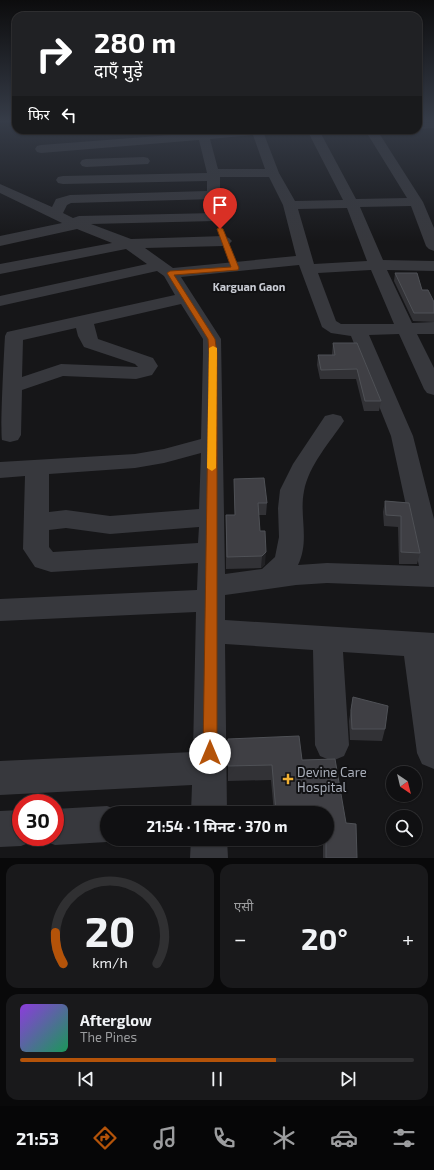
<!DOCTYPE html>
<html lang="hi">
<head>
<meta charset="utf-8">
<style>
  :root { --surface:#101012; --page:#19191b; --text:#f1f3f6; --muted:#9c9d9f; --line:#303032; --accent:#b45309 }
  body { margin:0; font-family:"Exo 2","Noto Sans Devanagari",sans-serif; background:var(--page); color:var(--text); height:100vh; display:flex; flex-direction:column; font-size:15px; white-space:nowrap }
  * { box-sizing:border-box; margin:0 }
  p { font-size:13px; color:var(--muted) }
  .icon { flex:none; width:22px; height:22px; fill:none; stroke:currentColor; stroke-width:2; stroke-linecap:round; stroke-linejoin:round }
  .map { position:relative; height:858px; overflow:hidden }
  .panel { display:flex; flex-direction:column; gap:6px; padding:6px; background:#09090a; flex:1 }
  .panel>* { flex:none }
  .guide { position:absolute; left:12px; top:12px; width:410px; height:122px; border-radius:12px; box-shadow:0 1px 3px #0004,0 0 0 1px var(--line); background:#202124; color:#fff; overflow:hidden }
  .needle { width:26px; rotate:145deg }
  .tools { position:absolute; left:386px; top:766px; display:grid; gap:8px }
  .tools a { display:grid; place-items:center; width:36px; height:36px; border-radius:50%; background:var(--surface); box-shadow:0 1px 3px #0004,0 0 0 1px var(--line); font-size:20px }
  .speed { position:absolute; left:12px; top:794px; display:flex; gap:8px; font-size:20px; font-weight:700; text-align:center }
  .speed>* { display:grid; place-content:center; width:52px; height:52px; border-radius:50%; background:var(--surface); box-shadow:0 1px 3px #0004,0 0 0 1px var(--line); line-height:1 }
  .speed .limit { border:6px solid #d22; background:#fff; color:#111 }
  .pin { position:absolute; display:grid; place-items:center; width:34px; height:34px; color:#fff; margin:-41px -17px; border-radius:50% 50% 50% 0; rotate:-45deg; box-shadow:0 0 4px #0007 }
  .pin .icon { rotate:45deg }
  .me { position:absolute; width:44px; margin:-22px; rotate:0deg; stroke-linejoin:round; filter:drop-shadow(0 0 3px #0008) }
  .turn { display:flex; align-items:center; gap:14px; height:84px; padding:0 16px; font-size:18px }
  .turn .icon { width:52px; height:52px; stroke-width:2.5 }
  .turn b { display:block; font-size:28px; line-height:34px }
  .then { display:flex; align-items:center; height:38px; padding:0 16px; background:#0003; gap:8px; font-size:15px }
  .big { font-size:30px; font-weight:700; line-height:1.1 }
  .panel .widget { flex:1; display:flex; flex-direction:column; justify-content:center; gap:6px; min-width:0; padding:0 14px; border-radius:12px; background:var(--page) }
  .panel .dial { align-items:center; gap:0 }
  .dial svg { height:104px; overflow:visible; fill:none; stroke:var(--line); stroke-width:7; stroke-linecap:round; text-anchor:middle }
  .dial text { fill:var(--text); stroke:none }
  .song { display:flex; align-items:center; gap:12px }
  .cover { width:48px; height:48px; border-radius:6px; background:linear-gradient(135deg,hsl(270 70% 55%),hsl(150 70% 35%)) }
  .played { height:4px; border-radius:2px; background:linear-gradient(90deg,var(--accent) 65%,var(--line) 65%) }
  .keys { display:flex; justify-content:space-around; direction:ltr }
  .heat { display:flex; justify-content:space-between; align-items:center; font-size:22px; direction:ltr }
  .panel .tiles { flex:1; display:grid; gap:6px; grid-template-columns:1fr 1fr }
  .widget:last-child { grid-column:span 2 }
  .trip { position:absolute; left:100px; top:806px; width:234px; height:40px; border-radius:20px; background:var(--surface); box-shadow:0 1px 3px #0004,0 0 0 1px var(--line); font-weight:700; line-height:40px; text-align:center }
  .tab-bar { display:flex; height:64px; justify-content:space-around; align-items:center; background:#060607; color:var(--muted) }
  .tab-bar .icon { width:28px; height:28px }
  .tab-bar .active { color:var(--accent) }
  .tab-bar b { font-size:18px; color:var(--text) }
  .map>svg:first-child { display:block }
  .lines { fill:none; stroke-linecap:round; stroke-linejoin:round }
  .minor { fill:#37383d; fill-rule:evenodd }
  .wall { fill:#323236 }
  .shaded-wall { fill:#212124 }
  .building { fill:#3f3f44; stroke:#4f5156 }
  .route { fill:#b45309; stroke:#753606 }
  .slow { fill:#f59e0b }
  .poi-dot { fill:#f2b134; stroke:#111113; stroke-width:1.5 }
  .labels { text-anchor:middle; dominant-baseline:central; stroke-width:4; stroke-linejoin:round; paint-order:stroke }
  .far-quarter-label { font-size:11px; font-weight:bold; fill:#c9ccd4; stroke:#111113 }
  .near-poi-label { font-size:13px; fill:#a8adb8; stroke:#111113; text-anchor:start }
</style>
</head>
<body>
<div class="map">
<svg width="434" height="858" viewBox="0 0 434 858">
  <rect width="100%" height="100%" fill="#161618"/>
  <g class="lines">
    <path class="minor" d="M 434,122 L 434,128 L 418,129 L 418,123 Z
      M 196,130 L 208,130 L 208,132 L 235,130 L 283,130 L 281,132 L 264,134 L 279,173 L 295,201 L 343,200 L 307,130 L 319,130 L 356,199 L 407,198 L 365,130 L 377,130 L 423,202 L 434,228 L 434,251 L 429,249 L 426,246 L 411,206 L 360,207 L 383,260 L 434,261 L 434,271 L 387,270 L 412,323 L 434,322 L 434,334 L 417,334 L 434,368 L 434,395 L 427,393 L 424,389 L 399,334 L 369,335 L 413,436 L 434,519 L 434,587 L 327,583 L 296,585 L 225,595 L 225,620 L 434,633 L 434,769 L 422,764 L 417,753 L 404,656 L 343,652 L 349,745 L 344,756 L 332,761 L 320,756 L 315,745 L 313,650 L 225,644 L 227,813 L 191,813 L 192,785 L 0,795 L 0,761 L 193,752 L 196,612 L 0,621 L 0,599 L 197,590 L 198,563 L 51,572 L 35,567 L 23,549 L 25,476 L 0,478 L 0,462 L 135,454 L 164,449 L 201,439 L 203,353 L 203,339 L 181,304 L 94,324 L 98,339 L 153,358 L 158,366 L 152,375 L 136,379 L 63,376 L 22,390 L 21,435 L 18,440 L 10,442 L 2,440 C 0,430 4,353 5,336 L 7,332 L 175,295 L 164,276 L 157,271 L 0,306 L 0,296 L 147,264 L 126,249 L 0,274 L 0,264 L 112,243 L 77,229 L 0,246 L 0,236 L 62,223 L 0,193 L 0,184 L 52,207 L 56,199 L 70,195 L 207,191 L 207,181 L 63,184 L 58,183 L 56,180 L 58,177 L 63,176 L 207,173 L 199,140 L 41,153 L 37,152 L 35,149 L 37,146 L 41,145 L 197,133 ZM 253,135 L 265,169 L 218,169 L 210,139 ZM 220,177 L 269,177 L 283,205 L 296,256 L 173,268 L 145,248 L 224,246 L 229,244 L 232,241 L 229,238 L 224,236 L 131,239 L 91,224 L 215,221 L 220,220 L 222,217 L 220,214 L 215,213 L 79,216 L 73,218 L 63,213 L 67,205 L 71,203 L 215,199 L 220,198 L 222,195 L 220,192 ZM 347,208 L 367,261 L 314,264 L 298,209 ZM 299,265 L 322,327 L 331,333 L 351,336 L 391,436 L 419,566 L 327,563 L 298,565 C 310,540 299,516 304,491 C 309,465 330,442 344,421 L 341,416 L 333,414 L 325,416 L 293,464 L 280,490 L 278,508 L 279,537 L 275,557 L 262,569 L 225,574 L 221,339 L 181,277 ZM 371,270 L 394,324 L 341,324 L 336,321 L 318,273 ZM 76,328 L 78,336 L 84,347 L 135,364 L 138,367 L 61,364 L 22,377 L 23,340 ZM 201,453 L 199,509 L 110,516 L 66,510 L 49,512 L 49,474 L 135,468 L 164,463 ZM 199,527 L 198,543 L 53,552 L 49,547 L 49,530 L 66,528 L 110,534 Z
      M 144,157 L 148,158 L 150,161 L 148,164 L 86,167 L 82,166 L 80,163 L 82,160 L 86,159 Z
      M 107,806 L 120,811 L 121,813 L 107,813 L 107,839 L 114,839 L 107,842 L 55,845 L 42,840 L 41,837 L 55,837 L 55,809 Z
      M 21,810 L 21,837 L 35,837 L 34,841 L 21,846 L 0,847 L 0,811 Z
      M 191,839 L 227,839 L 228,858 L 190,858 Z"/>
  </g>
  <path class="wall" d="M 395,273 L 422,290 L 434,302 L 434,322 L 413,321 L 394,281 Z
    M 333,343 L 357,343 L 381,401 L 379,411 L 364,411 L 356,379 L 320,379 L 317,365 L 318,355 L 332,355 L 332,353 Z
    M 234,479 L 267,503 L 266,515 L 259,515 L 260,531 L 265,564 L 261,568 L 226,569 L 226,515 L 235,515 Z
    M 385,501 L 409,503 L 420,553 L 417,564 L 399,564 L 398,527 L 384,526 L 383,512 Z
    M 353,697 L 385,729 L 382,741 L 350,740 L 349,721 Z
    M 228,739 L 302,760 L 346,823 L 357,858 L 323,858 L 323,839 L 327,839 L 327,813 L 274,813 L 271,780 L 228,781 Z"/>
  <path class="shaded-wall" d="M 266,552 L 265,564 L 261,568 L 262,556 Z"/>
  <path class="building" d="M 395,273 L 417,273 L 422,290 L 428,290 L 434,302 L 434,313 L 414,313 Z
    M 333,343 L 357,343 L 381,401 L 365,401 L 357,369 L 321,370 L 318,355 L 335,355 Z
    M 264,478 L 267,503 L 258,503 L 260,531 L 265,531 L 266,552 L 262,556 L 227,557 L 226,515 L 235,515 L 234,479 Z
    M 385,501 L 409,503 L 420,553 L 401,552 L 401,516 L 386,515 Z
    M 353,697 L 388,706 L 385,729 L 352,729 L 351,710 Z
    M 299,736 L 302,760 L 335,759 L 346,823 L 356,824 L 357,858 L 326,858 L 326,839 L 327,839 L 327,813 L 326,813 L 326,811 L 276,812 L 272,765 L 228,766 L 228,739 Z"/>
  <linearGradient id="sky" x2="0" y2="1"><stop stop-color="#0c0c0d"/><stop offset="0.5" stop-color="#363c48"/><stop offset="1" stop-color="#363c48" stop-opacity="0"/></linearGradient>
  <rect width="434" height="242" fill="url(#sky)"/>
  <path class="route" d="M 220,227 L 223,229 L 239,268 L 238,270 L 174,275 L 215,339 L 217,353 L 217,753 L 215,757 L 210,759 L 205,757 L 203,753 L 209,353 L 208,339 L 167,273 L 170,271 L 231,267 L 217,229 Z"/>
  <path class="slow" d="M 213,346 L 217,348 L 216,468 L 212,471 L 207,468 L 209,348 Z"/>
  <path class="poi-dot" d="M286 773h4v4h4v4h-4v4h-4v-4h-4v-4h4z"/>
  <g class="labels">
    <g class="far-quarter-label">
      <text x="249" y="286">Karguan Gaon</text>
    </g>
    <g class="near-poi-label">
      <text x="297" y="772">Devine Care<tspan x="297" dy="15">Hospital</tspan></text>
    </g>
  </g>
</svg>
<div class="tools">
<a><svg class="needle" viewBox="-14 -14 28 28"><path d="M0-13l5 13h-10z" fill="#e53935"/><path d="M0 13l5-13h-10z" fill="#9c9d9f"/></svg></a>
<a><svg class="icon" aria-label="search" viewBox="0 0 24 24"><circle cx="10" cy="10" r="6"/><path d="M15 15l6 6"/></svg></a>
</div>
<div class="speed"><div class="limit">30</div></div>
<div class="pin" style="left:220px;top:229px;background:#d93025"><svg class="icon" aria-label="arrive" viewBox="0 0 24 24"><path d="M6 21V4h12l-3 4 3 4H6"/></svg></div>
<svg class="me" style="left:210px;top:753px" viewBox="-20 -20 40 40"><circle r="19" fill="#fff"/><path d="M0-13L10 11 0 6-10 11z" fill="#b45309"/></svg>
<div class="trip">21:54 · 1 मिनट · 370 m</div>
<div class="guide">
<div class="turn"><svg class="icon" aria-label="right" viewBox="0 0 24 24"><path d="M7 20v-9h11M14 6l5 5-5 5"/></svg><div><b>280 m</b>दाएँ मुड़ें</div></div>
<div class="then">फिर<svg class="icon" aria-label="left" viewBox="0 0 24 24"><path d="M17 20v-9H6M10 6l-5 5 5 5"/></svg></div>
</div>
</div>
<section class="panel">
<div class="tiles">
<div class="widget dial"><svg viewBox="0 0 100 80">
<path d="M14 69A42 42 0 1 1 86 69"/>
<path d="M14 69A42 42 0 0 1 8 45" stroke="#b45309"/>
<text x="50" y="56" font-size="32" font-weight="700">20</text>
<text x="50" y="72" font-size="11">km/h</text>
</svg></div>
<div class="widget"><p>एसी</p>
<div class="heat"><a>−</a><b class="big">20°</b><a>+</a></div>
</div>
<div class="widget">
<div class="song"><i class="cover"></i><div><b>Afterglow</b><p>The Pines</p></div></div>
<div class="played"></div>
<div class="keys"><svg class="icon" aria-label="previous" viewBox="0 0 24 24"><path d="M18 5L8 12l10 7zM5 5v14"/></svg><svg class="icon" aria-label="pause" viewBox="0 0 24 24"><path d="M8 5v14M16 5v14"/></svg><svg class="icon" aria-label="next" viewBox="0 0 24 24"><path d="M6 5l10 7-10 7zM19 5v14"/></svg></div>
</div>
</div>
</section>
<nav class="tab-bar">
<b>21:53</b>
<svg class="icon active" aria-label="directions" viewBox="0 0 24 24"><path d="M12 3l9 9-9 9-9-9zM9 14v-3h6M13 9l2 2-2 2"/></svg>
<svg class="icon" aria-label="music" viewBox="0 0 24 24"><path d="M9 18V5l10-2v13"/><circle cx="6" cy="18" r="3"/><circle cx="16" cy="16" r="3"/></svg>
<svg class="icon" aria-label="phone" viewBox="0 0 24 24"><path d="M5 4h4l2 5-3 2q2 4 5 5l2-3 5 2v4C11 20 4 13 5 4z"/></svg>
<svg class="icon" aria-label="climate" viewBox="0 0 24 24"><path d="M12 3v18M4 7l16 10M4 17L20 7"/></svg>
<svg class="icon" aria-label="car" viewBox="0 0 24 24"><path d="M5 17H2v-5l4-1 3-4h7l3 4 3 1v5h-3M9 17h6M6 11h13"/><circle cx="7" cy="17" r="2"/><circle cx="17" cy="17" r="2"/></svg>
<svg class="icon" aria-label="filters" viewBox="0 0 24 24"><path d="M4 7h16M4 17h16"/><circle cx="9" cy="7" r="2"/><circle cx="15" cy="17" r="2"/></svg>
</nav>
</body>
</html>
